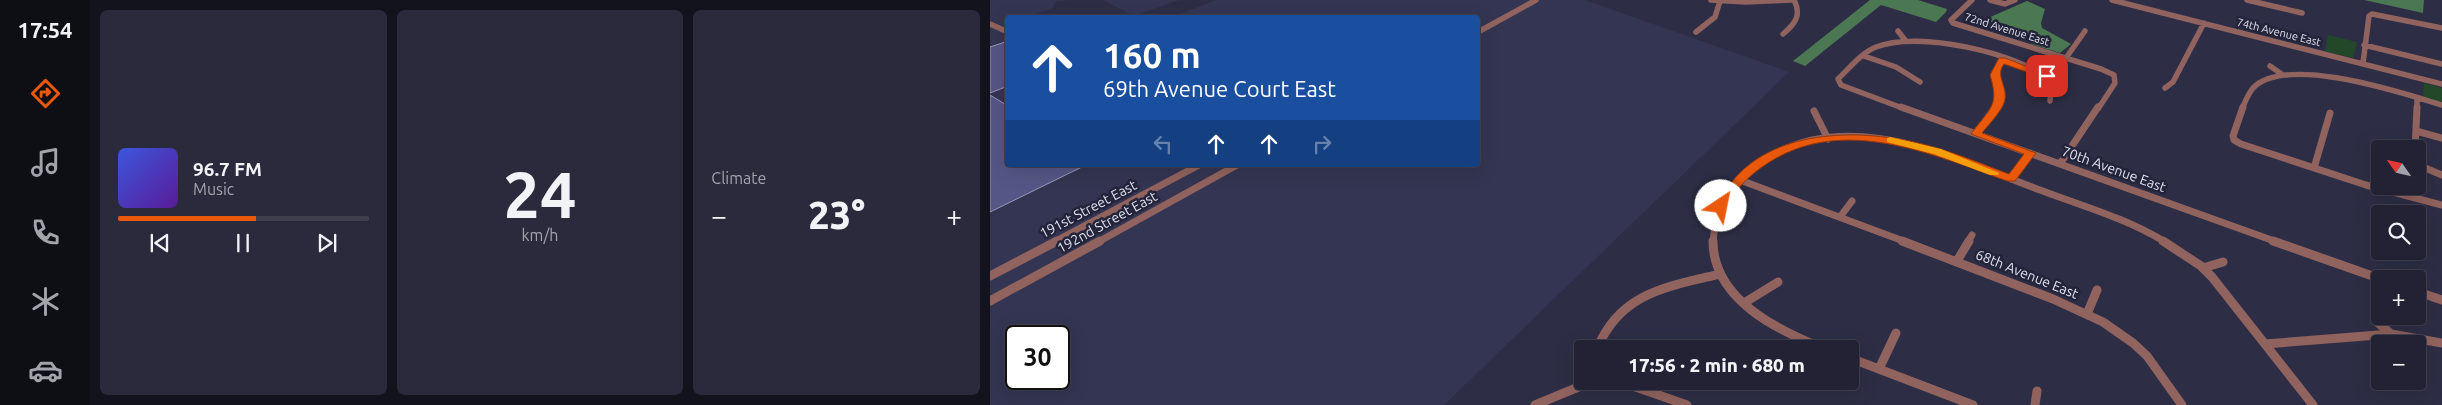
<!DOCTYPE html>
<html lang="en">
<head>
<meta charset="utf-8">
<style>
  :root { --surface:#222234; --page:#2a2a3c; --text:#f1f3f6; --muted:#a2a4ac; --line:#3f3f4f; --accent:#ea580c }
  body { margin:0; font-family:Ubuntu,sans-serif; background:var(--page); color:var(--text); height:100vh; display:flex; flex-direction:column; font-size:19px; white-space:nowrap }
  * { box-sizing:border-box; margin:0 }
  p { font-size:16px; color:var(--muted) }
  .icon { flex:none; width:28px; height:28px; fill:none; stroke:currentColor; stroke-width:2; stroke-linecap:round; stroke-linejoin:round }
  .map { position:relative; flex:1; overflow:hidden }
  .drawer { display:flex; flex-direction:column; gap:10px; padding:10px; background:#13131d; width:900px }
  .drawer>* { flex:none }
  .guide { position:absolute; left:15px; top:15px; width:475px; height:152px; border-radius:5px; box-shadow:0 5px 20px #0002,0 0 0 1px var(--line); background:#1a4fa0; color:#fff; overflow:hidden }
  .needle { width:32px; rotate:304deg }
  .fabs { position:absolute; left:1381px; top:140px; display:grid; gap:10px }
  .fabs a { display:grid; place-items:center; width:55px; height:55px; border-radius:5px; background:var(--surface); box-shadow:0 5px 20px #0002,0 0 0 1px var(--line); font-size:25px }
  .speed { position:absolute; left:15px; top:325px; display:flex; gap:10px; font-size:25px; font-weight:700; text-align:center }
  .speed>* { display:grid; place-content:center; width:65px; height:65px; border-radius:50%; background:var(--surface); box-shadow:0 5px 20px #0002,0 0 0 1px var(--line); line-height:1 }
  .speed .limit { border:2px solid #111; border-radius:8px; background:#fff; color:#111 }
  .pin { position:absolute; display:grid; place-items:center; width:42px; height:42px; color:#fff; margin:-21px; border-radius:10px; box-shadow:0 2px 8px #0006 }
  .me { position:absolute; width:55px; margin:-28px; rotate:34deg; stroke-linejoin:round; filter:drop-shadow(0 0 4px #0008) }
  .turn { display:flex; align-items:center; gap:18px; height:105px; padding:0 15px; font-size:22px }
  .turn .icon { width:65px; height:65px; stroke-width:2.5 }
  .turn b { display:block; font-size:35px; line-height:42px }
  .lanes { display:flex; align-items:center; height:48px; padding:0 15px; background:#0003; justify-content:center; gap:25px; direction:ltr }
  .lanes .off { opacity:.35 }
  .big { font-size:38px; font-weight:800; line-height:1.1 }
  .drawer .widget { flex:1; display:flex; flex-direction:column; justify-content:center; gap:8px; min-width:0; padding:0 18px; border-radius:8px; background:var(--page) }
  .drawer .dial { align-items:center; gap:0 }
  .dial b { font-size:65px; line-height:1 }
  .song { display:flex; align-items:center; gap:15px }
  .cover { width:60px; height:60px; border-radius:8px; background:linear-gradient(135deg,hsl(230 70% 55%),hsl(270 70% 35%)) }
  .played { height:5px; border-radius:2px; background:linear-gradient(90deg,var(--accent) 55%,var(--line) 55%) }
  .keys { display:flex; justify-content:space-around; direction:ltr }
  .heat { display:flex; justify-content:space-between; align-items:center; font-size:28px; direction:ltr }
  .drawer .tiles { flex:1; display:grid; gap:10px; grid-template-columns:repeat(3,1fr) }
  .trip { position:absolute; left:584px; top:340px; width:285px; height:50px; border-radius:5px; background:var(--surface); box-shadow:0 5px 20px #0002,0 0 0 1px var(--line); font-weight:800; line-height:50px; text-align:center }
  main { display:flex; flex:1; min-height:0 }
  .tab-bar { display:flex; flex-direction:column; width:90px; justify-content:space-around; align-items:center; background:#0e0e15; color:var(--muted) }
  .tab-bar .icon { width:35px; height:35px }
  .tab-bar .on { color:var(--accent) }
  .tab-bar b { font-size:22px; color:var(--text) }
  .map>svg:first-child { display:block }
  .built { fill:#343552; fill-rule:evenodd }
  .green { fill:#224829 }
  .forest { fill:#4b7752 }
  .building { fill:#555686; stroke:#979ab6 }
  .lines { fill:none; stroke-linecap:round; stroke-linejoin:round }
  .minor-far2 { stroke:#91635e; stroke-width:5.5 }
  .minor-far1 { stroke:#91635e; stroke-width:7 }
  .minor { stroke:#91635e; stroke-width:9 }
  .route { fill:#ea580c; stroke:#983908 }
  .slow { fill:#f59e0b }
  .labels { text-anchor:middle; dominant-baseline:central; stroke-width:5; stroke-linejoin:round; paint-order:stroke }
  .far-street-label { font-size:11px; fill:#dee0ef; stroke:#23243a }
  .street-label { font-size:14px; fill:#dee0ef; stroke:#23243a }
</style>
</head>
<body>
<main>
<nav class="tab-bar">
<b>17:54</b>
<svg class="icon on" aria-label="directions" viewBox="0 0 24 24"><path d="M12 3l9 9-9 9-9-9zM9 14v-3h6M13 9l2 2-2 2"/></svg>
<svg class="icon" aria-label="music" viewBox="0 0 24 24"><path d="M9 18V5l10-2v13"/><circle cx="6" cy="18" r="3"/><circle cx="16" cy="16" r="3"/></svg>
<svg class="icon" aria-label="phone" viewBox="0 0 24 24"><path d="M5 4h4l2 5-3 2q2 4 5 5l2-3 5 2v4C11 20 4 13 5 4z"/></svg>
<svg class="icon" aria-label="climate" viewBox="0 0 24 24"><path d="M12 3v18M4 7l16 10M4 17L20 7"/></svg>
<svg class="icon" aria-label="car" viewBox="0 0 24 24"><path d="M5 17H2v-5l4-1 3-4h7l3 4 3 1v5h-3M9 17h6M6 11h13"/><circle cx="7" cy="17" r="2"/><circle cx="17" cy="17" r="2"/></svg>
</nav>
<section class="drawer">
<div class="tiles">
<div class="widget">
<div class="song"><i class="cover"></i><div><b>96.7 FM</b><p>Music</p></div></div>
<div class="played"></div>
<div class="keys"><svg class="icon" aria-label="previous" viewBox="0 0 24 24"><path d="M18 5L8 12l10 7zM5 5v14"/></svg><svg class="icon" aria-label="pause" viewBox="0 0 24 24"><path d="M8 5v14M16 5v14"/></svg><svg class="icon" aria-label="next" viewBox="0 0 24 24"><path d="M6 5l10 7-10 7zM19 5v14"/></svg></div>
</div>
<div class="widget dial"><b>24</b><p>km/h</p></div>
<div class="widget"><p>Climate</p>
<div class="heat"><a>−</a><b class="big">23°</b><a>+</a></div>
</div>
</div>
</section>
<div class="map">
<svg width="1452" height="405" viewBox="0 0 1452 405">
  <rect width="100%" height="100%" fill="#2d2e45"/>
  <path class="built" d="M 0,0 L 80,0 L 66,1 L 62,9 L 35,17 L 18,18 L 18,165 L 488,165 L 488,18 L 182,17 L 226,0 L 595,0 L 799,72 L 454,405 L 0,405 ZM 26,336 L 69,336 L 69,379 L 26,379 Z
    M 113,0 L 189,0 L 144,16 Z"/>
  <path class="green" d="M 1338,35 L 1367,42 L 1363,58 L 1335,51 Z
    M 1434,83 L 1452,88 L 1452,103 L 1433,98 Z"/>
  <path class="forest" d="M 880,0 L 928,0 L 957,9 L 956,12 L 946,22 L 891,5 L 815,66 L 803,61 Z
    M 1374,0 L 1434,0 L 1433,13 Z
    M 1037,1 L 1055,9 L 1051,23 L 1052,28 L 1081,44 L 1070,53 L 1044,45 L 1039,42 L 1039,35 L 1015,24 L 1001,22 L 998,18 Z"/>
  <path class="building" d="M 18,41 L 18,86 L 0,93 L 0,47 Z
    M 0,95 L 18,106 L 18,165 L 96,165 L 0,212 Z"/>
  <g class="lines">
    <path class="minor-far2" d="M 721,0 L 756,2 L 802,0
      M 982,0 L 961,20 L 963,23 L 1111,69 L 1124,75 L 1125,83 L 1108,109
      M 1000,0 L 1015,4 L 1025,0
      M 1122,0 L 1452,84
      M 1257,0 L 1312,13
      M 0,24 L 18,32
      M 908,31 L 915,40
      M 488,32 L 546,0
      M 706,32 L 725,17 L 730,1
      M 793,34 C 805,24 812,15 804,0
      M 1374,45 L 1452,64
      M 874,56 L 906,67 L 930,82
      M 1076,58 L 1095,31
      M 1373,63 L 1379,16 L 1382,14 L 1452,28
      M 1280,66 L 1293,75
      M 1175,88 L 1183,82 L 1214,23
      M 915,109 L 851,85 L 848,79 C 860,68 871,53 886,47 C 928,30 1028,53 1062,81 L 1060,101
      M 1004,109 C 1013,97 1009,88 1005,75 L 1012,60
      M 1252,109 C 1255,102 1258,94 1263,88 C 1296,54 1412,93 1452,105
      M 1427,109 L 1427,98"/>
    <path class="minor-far1" d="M 911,107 L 1287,242
      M 1253,107 L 1243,136 L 1244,140 L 1251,144 L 1376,185 L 1452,205
      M 824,111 L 838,139
      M 1426,131 L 1452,138
      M 986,134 L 1005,107
      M 1425,149 L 1427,107
      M 1070,164 L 1108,107
      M 1428,165 L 1452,175
      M 1324,168 L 1340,113
      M 1021,179 L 1040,153
      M 750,180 L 916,242
      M 850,217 L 862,201
      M 64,242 L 209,165
      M 108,242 L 247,165
      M 723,242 C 725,212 739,187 763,168 C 849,100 962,157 1050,190 C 1092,206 1136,218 1175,242
      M 978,242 L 982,235"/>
    <path class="minor" d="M 723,241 C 723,300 789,331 835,349
      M 912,241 L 1063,299 L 1113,322 L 1143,343 L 1157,356 L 1192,405
      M 1173,241 L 1211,266 L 1222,277 L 1323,405
      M 1283,241 L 1391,279
      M 967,261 L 979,241
      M 1213,268 L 1233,262
      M 0,276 L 67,241
      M 1428,292 L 1452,300
      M 0,301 L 110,241
      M 754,303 L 788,282
      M 1097,314 L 1107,290
      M 1386,321 L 1401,334
      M 1275,344 L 1401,334 L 1452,343
      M 607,349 C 630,293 676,287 730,274
      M 860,358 L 983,405
      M 889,369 L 906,333
      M 603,383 L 640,385 L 697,405
      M 545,405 L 603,381
      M 1045,405 L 1047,391"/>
  </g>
  <path class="route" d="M 1009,58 L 1015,58 L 1061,76 L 1057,79 L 1014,64 C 1005,76 1017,85 1015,99 C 1014,109 999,124 992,133 L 1046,153 L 1025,181 L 1017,181 C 931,150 834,107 755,181 C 747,189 741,200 735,209 L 731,210 L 725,206 C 731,197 738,187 745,178 C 789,128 873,129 932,144 C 962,151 991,164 1019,174 L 1034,154 L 981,134 C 999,109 1010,107 1000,75 Z"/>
  <path class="slow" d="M 900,137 L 951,149 L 1009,173 L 1008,175 L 1000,175 L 944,154 L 897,142 L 897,138 Z"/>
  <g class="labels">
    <g class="far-street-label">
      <text transform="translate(1017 29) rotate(17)">72nd Avenue East</text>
      <text transform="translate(1289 32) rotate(14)">74th Avenue East</text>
    </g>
    <g class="street-label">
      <text transform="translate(1124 169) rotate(20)">70th Avenue East</text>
      <text transform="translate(98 209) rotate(-28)">191st Street East</text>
      <text transform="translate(117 222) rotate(-29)">192nd Street East</text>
      <text transform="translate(1037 274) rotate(22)">68th Avenue East</text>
    </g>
  </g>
</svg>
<div class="fabs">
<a><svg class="needle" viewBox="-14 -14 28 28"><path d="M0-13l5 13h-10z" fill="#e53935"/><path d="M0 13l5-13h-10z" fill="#a2a4ac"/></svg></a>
<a><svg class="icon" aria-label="search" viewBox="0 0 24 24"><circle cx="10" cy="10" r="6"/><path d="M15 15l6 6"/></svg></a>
<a>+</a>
<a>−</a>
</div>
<div class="speed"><div class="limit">30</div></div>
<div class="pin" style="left:1057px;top:76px;background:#d93025"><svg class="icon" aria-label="arrive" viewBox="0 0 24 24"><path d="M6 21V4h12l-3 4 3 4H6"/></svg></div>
<svg class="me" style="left:731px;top:206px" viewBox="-20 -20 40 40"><circle r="19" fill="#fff"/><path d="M0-13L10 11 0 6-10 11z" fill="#ea580c"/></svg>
<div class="trip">17:56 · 2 min · 680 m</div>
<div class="guide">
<div class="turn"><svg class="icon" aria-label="ahead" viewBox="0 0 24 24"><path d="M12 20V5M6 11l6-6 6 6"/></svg><div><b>160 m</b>69th Avenue Court East</div></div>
<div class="lanes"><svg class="icon off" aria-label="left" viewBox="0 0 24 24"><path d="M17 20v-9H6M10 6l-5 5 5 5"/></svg><svg class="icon" aria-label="ahead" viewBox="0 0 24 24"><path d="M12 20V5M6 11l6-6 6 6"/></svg><svg class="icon" aria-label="ahead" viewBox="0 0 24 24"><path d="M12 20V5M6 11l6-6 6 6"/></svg><svg class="icon off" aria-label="right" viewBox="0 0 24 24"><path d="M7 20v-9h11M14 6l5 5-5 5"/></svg></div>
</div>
</div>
</main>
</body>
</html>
